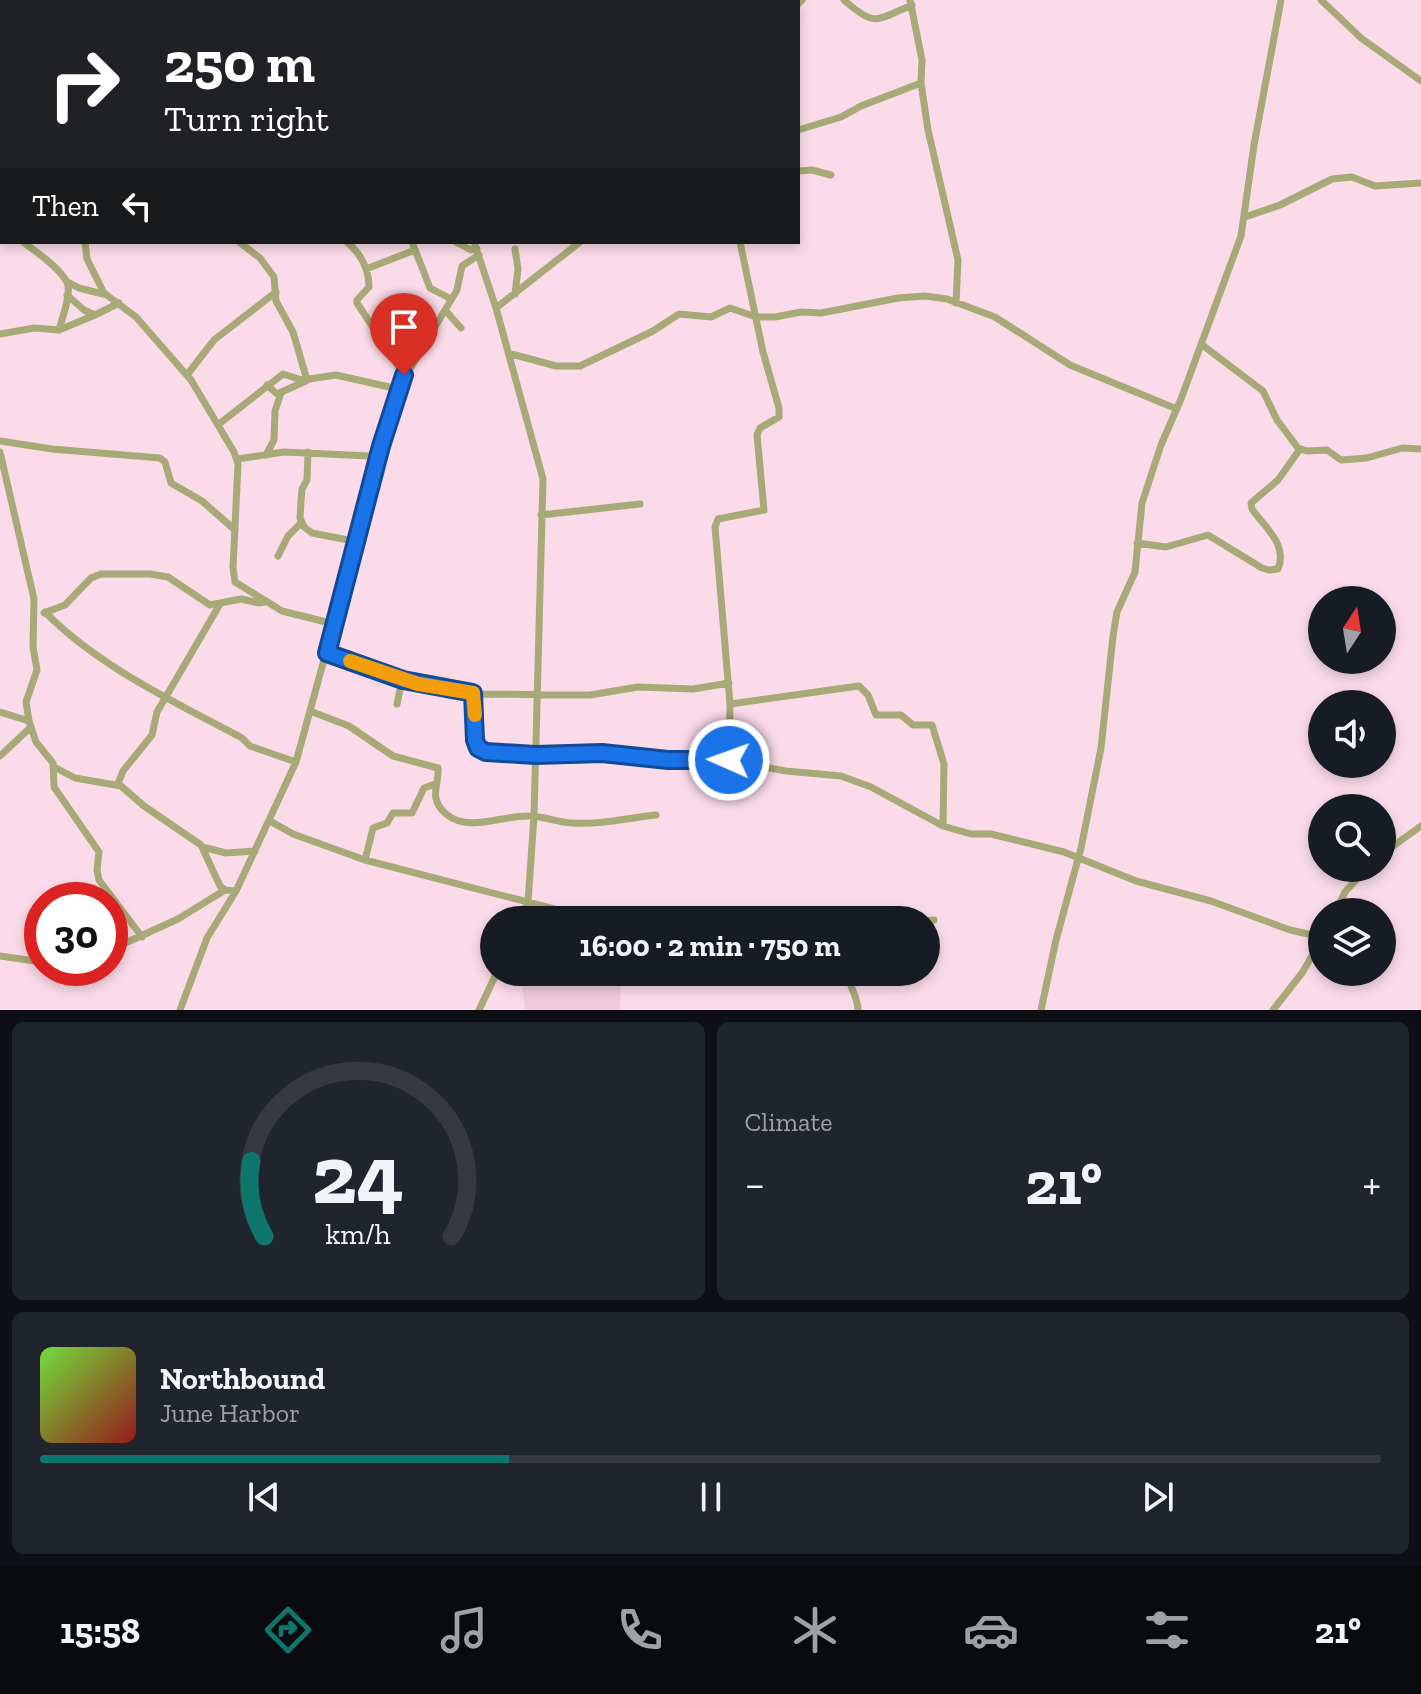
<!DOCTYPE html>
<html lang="en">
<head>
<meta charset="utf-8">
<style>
  :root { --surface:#171b24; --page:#20242c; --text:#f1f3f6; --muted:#9ea1a6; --line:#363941; --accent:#0f766e }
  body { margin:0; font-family:"Zilla Slab",serif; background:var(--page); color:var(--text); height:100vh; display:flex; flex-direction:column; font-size:30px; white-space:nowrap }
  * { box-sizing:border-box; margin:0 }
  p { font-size:26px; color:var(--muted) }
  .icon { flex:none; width:44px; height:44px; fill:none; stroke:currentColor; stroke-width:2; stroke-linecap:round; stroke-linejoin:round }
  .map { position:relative; height:1010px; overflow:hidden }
  .side { display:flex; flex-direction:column; gap:12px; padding:12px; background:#0d0f14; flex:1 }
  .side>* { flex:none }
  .banner { position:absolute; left:0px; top:0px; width:800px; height:244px; box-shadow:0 4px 12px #0003; background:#202124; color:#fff; overflow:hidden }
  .needle { width:52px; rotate:12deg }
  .tools { position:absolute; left:1308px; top:586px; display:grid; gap:16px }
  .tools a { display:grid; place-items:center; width:88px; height:88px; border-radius:50%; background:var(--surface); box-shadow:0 4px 12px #0003; font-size:40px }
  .speed { position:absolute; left:24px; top:882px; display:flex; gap:16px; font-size:40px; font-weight:700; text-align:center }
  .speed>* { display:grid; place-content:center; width:104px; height:104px; border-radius:50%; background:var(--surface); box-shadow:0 4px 12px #0003; line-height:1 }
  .speed .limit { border:12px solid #d22; background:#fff; color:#111 }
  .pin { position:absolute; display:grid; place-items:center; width:68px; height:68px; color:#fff; margin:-82px -34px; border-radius:50% 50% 50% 0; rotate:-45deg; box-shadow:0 0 8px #0007 }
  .pin .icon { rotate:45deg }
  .me { position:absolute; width:88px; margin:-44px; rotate:272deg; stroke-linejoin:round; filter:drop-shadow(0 0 6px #0008) }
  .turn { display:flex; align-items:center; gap:28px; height:168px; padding:0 32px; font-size:36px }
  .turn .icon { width:104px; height:104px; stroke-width:2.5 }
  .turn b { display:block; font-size:56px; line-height:68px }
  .then { display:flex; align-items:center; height:76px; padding:0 32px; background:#0003; gap:16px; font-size:30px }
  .big { font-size:60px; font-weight:800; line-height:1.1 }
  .side .tile { flex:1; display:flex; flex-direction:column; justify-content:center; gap:12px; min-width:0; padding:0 28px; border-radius:12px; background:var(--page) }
  .side .dial { align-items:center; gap:0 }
  .dial svg { height:208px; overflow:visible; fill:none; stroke:var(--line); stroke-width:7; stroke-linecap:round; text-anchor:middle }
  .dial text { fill:var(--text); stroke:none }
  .song { display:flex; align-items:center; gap:24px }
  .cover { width:96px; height:96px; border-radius:12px; background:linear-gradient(135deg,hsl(100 70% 55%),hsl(0 70% 35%)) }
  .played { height:8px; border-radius:4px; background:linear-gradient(90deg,var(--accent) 35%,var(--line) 35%) }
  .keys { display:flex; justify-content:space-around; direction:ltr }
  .heat { display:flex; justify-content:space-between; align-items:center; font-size:44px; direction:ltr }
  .side .tiles { flex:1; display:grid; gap:12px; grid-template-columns:1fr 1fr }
  .tile:last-child { grid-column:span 2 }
  .trip { position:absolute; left:480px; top:906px; width:460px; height:80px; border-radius:40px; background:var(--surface); box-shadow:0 4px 12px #0003; font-weight:800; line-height:80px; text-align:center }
  .tabs { display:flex; height:128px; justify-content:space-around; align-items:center; background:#090b0e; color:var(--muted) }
  .tabs .icon { width:56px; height:56px }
  .tabs .current { color:var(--accent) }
  .tabs b { font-size:36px; color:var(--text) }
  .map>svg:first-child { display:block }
  .built { fill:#efcbda }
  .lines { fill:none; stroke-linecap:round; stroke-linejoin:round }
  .minor { stroke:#a7a977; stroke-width:7 }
  .route-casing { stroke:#114b97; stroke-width:20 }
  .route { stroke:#1a73e8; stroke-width:14 }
  .slow { stroke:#f59e0b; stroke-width:14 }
</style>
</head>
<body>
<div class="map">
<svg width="1421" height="1010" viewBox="0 0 1421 1010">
  <rect width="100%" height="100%" fill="#fbdbe9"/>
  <path class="built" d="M 524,972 L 621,972 L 620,1010 L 525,1010 L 521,977 Z"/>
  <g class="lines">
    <path class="minor" d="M 15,0 L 16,2
      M 125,0 L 126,2
      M 389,0 L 390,2
      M 844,0 C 875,28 876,20 912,5
      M 1321,0 L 1361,38 L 1421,81
      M 675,2 L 682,0
      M 798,4 L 802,0
      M 921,83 L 928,130 L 958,260 L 956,303
      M 798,130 L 841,117 L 861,106 L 921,83 L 922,60 L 910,0
      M 0,147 L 2,147
      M 798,171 L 812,170 L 831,175
      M 1245,217 L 1280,205 L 1332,179 L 1352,177 L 1375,186 L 1421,183
      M 0,230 L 2,231
      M 23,242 C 34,250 66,272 68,286 C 70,299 62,318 59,330
      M 85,242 L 87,259 L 104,293 L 136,317 L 191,380 L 234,452 L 238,464 L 233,568 L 235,582 L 282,611 L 334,624
      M 239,242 L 260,258 L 274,277 L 276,301 L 293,332 L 307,380
      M 347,242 C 361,254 369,268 369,287 L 357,300 L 357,303 L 404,375
      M 412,242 L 430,288 L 451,299
      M 456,242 L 471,250 L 477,249
      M 474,242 L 496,308 L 543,479 L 534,816 L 528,902 L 520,920
      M 515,249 L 518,269 L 515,294
      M 366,269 L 415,250
      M 66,281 L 79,288 L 107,295
      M 67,295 L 84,310 L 95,315 L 119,303
      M 496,308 L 580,242
      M 445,310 L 461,328
      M 0,334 L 34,328 L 59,330 L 95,315
      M 1201,344 L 1263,391 L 1277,420 L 1298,448 L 1307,451 L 1327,450 L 1341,460 L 1367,458 L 1402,448 L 1421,449
      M 508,353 L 556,366 L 580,366 L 653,331 L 679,314 L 711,317 L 730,308 L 756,317 L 775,317 L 801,312 L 821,313 L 898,298 L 925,296 L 947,299 L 995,317 L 1070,365 L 1177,409
      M 187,375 L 214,340 L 276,292
      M 267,385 L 277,394 L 306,381
      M 219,424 L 283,374 L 302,380 L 336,375 L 398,389
      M 0,441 L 52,449 L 160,458 L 165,462 L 171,483 L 202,501 L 235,530
      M 0,452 L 34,599 L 33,647 L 37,670 L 26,702 L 29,721 L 36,742 L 53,763 L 54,787 L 99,852 L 97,870 L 99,880 L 142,937
      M 308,452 L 307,480 L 302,489 L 301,501 L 300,518 L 304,527 L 312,533 L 348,540 L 359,537
      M 266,455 L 274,440 L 275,411 L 281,393
      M 237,459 L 284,452 L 370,456 L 381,446
      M 541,515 L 640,504
      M 1137,543 L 1166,547 L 1208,535 L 1262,568 L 1269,570 L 1278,569 C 1288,544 1265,528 1252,509 L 1251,503 L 1278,480 L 1300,449
      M 278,556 L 288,536 L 301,523
      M 45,612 C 99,667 175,702 242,738 L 250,746 L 296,762
      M 44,613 L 65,605 L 91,578 L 101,574 L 150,574 L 168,577 L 210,605 L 241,599 L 259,603 L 265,602
      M 327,653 L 403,680 L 475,694 L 590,695 L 638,687 L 693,689 L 729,683
      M 473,693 L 475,740 L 478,748 L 486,752 L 535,755 L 592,753 L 668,760 L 719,759 L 786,771 L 841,776 L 871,787 L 943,826 L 971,834 L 991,834 L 1064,852 L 1136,881 L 1211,901 L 1290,930 L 1322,937
      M 397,704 L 402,680
      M 730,704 L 859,686 L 868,695 L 876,715 L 901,715 L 913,725 L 932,725 L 944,764 L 943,826
      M 310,711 L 349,726 L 393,756 L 438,768 C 440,784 427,797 446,814 C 468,833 503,815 529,816 C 543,816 557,822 571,823 C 600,825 628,818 656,815
      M 0,712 L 29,721
      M 0,756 L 31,727
      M 729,760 L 730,704 L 715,527 L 718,519 L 764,510 L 757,435 L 760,428 L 779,417 L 779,408 L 763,352 L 740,242
      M 54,767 L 75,778 L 121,786 L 144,806 L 201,845 L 220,886 L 225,890 L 236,891
      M 118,784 L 123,771 L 152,735 L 157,712 L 220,604
      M 270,821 L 293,834 L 365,860 L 597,920
      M 202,847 L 226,853 L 255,851
      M 1382,854 L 1421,826
      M 365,860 L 373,828 L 387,823 L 393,813 L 412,813 L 424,788 L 435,784
      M 1335,912 L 1345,892 L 1367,868
      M 820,920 L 827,920
      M 890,920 L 899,917 L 914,920
      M 926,921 L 934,920
      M 110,950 L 178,919 L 225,890
      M 0,956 L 42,962
      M 848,972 C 848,987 858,995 858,1010
      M 180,1010 L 207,938 L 236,891 L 296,762 L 398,389 L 457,290 L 462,266 L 479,255
      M 479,1010 L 497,972
      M 1041,1010 L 1056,940 L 1081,848 L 1101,748 L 1113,636 L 1117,612 L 1135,572 L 1142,503 L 1161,445 L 1181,399 L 1241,236 L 1254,145 L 1281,0
      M 1273,1010 L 1302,973 L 1322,939"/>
  </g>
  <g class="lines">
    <defs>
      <path id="route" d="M 404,375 L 381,446 L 327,653 L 403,680 L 473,693 L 475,740 L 478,748 L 486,752 L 535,755 L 602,753 L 668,760 L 729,760"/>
    </defs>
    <use href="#route" class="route-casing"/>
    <use href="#route" class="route"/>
    <path class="slow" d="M 350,661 L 418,684 L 473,693 L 475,715"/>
  </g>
</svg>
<div class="tools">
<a><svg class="needle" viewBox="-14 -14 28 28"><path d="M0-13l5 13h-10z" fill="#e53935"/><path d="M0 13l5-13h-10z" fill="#9ea1a6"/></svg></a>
<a><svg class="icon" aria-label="sound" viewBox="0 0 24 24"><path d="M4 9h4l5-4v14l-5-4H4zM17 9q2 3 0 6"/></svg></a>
<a><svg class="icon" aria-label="search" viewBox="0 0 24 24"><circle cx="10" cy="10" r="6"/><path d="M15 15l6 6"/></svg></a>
<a><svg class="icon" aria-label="layers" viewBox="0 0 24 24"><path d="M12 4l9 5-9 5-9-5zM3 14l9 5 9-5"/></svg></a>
</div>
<div class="speed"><div class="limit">30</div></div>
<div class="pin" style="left:404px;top:375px;background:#d93025"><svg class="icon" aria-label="arrive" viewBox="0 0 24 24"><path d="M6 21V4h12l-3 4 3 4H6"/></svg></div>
<svg class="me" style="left:729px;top:760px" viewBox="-20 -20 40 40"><circle r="17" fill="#1a73e8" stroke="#fff" stroke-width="3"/><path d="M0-11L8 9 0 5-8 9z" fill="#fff"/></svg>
<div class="trip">16:00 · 2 min · 750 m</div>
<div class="banner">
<div class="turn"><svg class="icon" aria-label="right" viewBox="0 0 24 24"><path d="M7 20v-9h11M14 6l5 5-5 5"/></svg><div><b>250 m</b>Turn right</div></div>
<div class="then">Then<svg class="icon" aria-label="left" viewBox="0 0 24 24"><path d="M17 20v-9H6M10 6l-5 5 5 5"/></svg></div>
</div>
</div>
<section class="side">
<div class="tiles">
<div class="tile dial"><svg viewBox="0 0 100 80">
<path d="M14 69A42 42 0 1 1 86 69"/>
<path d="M14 69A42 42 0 0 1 9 40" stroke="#0f766e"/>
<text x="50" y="56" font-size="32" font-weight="700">24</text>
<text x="50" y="72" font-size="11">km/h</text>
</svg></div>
<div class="tile"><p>Climate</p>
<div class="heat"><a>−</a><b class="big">21°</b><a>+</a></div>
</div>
<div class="tile">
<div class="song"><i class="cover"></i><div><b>Northbound</b><p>June Harbor</p></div></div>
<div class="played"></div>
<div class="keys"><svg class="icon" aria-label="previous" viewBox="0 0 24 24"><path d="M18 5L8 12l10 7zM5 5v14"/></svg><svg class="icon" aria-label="pause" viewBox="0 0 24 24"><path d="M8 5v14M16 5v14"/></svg><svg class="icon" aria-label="next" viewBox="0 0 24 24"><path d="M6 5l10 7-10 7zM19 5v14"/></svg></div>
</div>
</div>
</section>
<nav class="tabs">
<b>15:58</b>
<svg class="icon current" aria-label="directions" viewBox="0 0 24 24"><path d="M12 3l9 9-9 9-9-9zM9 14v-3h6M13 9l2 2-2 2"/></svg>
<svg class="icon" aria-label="music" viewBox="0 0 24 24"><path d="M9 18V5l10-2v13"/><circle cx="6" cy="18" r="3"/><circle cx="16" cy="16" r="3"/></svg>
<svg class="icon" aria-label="phone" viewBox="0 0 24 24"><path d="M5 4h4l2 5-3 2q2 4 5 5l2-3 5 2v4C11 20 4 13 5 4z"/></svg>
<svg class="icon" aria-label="climate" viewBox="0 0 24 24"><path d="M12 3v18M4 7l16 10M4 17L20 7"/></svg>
<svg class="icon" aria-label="car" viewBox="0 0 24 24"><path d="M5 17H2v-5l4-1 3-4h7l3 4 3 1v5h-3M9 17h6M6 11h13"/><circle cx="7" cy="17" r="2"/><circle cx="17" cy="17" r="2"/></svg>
<svg class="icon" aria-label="filters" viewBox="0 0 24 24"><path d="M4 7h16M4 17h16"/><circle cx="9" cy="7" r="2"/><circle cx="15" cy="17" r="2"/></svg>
<b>21°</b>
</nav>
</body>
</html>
